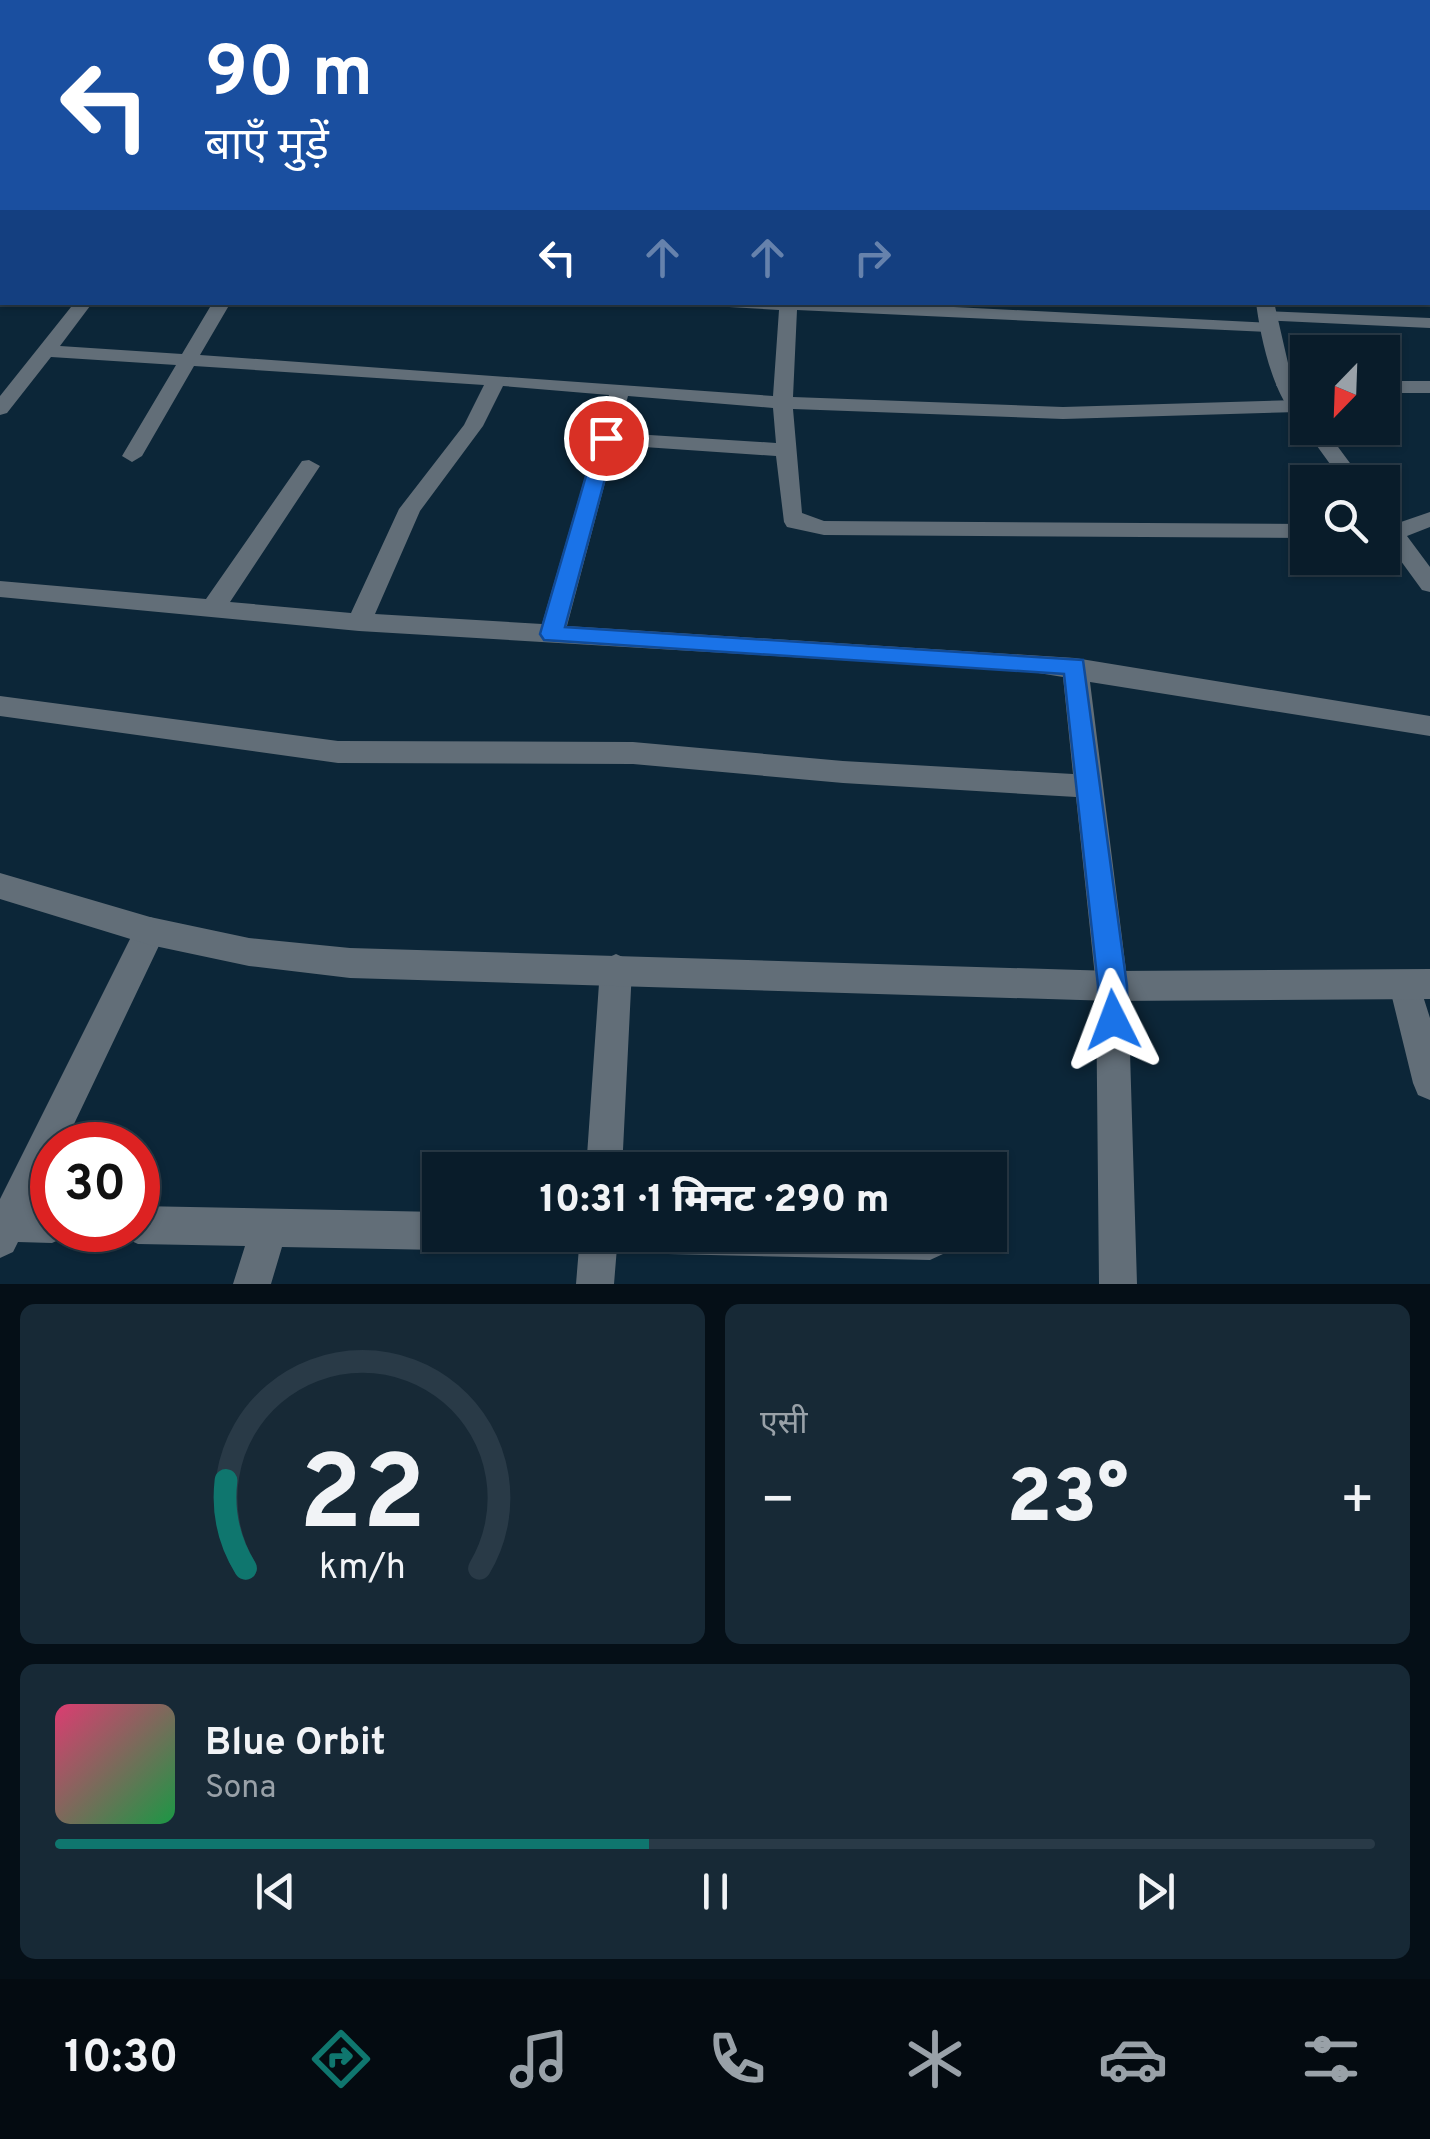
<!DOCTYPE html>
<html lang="hi">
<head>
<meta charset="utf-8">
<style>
  :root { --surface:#091c2a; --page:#172936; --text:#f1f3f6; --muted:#99a1a8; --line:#293a47; --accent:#0f766e }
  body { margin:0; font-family:Overpass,"Noto Sans Devanagari",sans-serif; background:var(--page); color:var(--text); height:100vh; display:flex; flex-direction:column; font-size:38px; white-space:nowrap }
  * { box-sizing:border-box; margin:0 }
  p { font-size:32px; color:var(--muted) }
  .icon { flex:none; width:55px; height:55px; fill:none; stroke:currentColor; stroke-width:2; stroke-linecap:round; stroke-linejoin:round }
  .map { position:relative; height:1284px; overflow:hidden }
  .details { display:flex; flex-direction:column; gap:20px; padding:20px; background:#050f17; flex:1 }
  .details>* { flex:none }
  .hud { position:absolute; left:0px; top:0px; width:1430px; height:305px; box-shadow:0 2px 8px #0004,0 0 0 2px var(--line); background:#1a4fa0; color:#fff; overflow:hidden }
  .needle { width:65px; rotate:203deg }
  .fabs { position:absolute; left:1290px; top:335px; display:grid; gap:20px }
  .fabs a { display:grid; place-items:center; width:110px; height:110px; border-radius:0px; background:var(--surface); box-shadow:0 2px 8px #0004,0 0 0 2px var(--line); font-size:50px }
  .speed { position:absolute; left:30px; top:1122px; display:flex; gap:20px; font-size:50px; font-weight:700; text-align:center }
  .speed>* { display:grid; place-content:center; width:130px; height:130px; border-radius:50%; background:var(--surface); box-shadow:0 2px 8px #0004,0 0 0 2px var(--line); line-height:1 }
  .speed .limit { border:15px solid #d22; background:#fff; color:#111 }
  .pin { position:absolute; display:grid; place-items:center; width:85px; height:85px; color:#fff; margin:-42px; border:5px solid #fff; border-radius:50%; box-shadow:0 2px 10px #0007 }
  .me { position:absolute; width:110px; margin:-55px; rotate:357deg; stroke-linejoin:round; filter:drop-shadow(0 0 8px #0008) }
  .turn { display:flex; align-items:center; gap:35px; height:210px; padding:0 40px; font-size:45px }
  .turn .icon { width:130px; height:130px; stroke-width:2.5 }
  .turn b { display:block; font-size:70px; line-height:85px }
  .lanes { display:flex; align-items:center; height:95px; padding:0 40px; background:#0003; justify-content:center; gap:50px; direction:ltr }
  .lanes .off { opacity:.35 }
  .big { font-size:75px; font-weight:800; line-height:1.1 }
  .details .widget { flex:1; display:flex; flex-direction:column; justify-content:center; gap:15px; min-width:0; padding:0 35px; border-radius:15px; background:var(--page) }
  .details .dial { align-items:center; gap:0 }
  .dial svg { height:260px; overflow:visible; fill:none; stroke:var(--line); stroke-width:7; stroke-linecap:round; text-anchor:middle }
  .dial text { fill:var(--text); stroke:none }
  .song { display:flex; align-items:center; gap:30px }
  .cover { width:120px; height:120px; border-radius:15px; background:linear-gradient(135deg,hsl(340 70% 55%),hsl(140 70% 35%)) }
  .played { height:10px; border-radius:5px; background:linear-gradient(90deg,var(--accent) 45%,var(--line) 45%) }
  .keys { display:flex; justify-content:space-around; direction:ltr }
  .heat { display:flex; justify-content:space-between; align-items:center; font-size:55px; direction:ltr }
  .details .tiles { flex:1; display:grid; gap:20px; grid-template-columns:1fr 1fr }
  .widget:last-child { grid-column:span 2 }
  .trip { position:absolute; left:422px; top:1152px; width:585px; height:100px; border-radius:0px; background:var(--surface); box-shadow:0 2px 8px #0004,0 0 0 2px var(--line); font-weight:800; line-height:100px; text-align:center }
  .dock { display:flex; height:160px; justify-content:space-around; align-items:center; background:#040b11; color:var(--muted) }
  .dock .icon { width:70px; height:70px }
  .dock .active { color:var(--accent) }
  .dock b { font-size:45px; color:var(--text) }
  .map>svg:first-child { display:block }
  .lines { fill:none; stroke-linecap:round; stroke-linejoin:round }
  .minor { fill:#626e78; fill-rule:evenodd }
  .tertiary { fill:#626e78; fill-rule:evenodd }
  .route { fill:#1a73e8; stroke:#114b97; stroke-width:2.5 }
</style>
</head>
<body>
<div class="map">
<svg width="1430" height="1284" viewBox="0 0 1430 1284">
  <rect width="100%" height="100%" fill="#0c2638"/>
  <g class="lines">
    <path class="minor" d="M 656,0 L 729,0 L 731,2 L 659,2 Z
      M 1345,0 L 1357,0 L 1358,2 L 1347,2 Z
      M 1428,18 L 1430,18 L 1430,24 L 1428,24 Z
      M 1428,37 L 1430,37 L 1430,45 L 1428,44 Z
      M 0,42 L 2,42 L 2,50 L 0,50 Z
      M 1428,65 L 1430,65 L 1430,73 L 1428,73 Z
      M 2,84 L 2,93 L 0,94 L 0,85 Z
      M 1428,98 L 1430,98 L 1430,106 L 1428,106 Z
      M 1428,135 L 1430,135 L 1430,143 L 1428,143 Z
      M 0,161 L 2,161 L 2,169 L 0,169 Z
      M 1428,201 L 1430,202 L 1430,214 L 1428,213 Z
      M 1428,225 L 1430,225 L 1430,235 L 1428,235 Z
      M 0,247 L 2,247 L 2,257 L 0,257 Z
      M 75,302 L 93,302 L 60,346 L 182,354 L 213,302 L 231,302 L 200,355 L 773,396 L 779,310 L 729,307 L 721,302 L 855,302 L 1274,323 L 1277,327 L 1268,332 L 797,310 L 793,397 L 1063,407 L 1298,400 L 1308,405 L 1298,412 L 1063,419 L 793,409 L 802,513 L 824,521 L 1308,524 L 1308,538 L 824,535 L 787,527 L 784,522 L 776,456 L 615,445 L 567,626 L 1075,658 L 1430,716 L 1430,736 L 1090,682 L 1128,986 L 1137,1284 L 1099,1284 L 1096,986 L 1076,797 L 843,783 L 633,764 L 338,763 L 0,716 L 0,696 L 338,741 L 633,742 L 843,761 L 1073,774 L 1063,677 L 1026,671 L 359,631 L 0,597 L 0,581 L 206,599 L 302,461 L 309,460 L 320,466 L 230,602 L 351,613 L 399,509 L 464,425 L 484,385 L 194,366 L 142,456 L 132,462 L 122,456 L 176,365 L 51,357 L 7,413 L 0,415 L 0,396 ZM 503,386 L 609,395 L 542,624 L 375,614 L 420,511 L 483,426 ZM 628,396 L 773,408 L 776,443 L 618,433 Z
      M 1267,311 L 1430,318 L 1430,328 L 1261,320 L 1258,316 Z
      M 1286,379 L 1308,379 L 1308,391 L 1279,389 L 1276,385 Z
      M 1382,381 L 1430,381 L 1430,393 L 1382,393 Z
      M 150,917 L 161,921 L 166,931 L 64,1145 L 52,1145 L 52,1170 L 36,1205 L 52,1205 L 52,1230 L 68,1230 L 65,1237 L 52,1243 L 18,1242 L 13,1252 L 0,1258 L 0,1199 L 139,921 Z
      M 616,954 L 627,959 L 632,969 L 622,1170 L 586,1170 L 600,969 L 605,959 Z
      M 1405,970 L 1416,974 L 1430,1018 L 1430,1100 L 1418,1095 L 1413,1083 L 1389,985 L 1394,974 Z
      M 138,1206 L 440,1212 L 440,1235 L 457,1235 L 453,1244 L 440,1250 L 282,1247 L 271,1284 L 233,1284 L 245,1246 L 138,1244 L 125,1238 L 121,1230 L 138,1230 Z
      M 580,1235 L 618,1235 L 614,1284 L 576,1284 Z
      M 649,1235 L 946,1235 L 949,1241 L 943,1254 L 930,1260 L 668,1254 L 655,1248 Z"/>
    <path class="tertiary" d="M 1128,0 L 1140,0 L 1141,2 L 1130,2 Z
      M 1256,302 L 1274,302 L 1288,363 L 1308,404 L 1308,428 L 1324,428 L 1364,482 L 1343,482 L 1304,428 L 1306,425 C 1275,409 1260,336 1256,302 Z
      M 1382,511 L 1390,513 L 1398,523 L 1430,512 L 1430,527 L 1407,536 L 1430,567 L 1430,592 L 1422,590 L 1382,535 Z
      M 0,873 L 150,917 L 249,938 L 350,948 L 1112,971 L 1430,969 L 1430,999 L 1112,1001 L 350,978 L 249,966 L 150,945 L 0,899 Z"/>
  </g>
  <path class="route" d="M 606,433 L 616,438 L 565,627 L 1083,660 L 1127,986 L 1128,1020 L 1124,1031 L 1113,1035 L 1102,1031 L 1098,1020 L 1098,986 L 1064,674 L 544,640 L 540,634 L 597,438 Z"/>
</svg>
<div class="fabs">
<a><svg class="needle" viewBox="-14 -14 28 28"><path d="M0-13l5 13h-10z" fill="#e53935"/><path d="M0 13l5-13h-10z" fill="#99a1a8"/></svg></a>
<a><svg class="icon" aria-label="search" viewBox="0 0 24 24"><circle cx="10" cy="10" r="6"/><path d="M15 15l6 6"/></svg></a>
</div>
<div class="speed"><div class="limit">30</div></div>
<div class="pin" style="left:606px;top:438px;background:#d93025"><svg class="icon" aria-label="arrive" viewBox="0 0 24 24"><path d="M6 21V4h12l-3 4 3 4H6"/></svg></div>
<svg class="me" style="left:1113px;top:1020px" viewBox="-20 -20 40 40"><path d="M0-17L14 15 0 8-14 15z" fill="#1a73e8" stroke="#fff" stroke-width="4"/></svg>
<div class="trip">10:31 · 1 मिनट · 290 m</div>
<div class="hud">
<div class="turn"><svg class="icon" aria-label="left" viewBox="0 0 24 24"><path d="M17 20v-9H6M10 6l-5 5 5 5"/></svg><div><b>90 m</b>बाएँ मुड़ें</div></div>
<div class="lanes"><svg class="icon" aria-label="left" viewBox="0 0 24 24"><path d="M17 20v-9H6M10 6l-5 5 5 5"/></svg><svg class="icon off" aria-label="ahead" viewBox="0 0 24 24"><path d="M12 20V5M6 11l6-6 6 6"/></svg><svg class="icon off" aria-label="ahead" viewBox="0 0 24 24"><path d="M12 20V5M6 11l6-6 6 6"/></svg><svg class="icon off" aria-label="right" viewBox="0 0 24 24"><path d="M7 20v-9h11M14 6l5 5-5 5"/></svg></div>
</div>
</div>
<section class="details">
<div class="tiles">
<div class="widget dial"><svg viewBox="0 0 100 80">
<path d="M14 69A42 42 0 1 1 86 69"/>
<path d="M14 69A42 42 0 0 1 8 42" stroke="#0f766e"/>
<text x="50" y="56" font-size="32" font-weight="700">22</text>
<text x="50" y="72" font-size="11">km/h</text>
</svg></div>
<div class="widget"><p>एसी</p>
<div class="heat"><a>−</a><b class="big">23°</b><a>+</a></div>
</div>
<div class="widget">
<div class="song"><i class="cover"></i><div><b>Blue Orbit</b><p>Sona</p></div></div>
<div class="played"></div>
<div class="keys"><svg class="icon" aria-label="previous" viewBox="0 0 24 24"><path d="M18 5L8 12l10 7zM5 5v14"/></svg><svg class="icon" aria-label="pause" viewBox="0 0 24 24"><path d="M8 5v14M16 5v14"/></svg><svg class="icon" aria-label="next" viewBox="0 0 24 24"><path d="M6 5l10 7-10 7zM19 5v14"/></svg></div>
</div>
</div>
</section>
<nav class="dock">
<b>10:30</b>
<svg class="icon active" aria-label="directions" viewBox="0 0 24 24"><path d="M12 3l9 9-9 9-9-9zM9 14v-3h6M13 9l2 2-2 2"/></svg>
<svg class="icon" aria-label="music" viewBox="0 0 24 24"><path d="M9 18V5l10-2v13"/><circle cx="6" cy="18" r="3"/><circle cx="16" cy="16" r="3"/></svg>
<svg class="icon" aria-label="phone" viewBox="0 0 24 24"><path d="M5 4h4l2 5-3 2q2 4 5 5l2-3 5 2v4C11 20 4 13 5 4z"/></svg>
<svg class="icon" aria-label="climate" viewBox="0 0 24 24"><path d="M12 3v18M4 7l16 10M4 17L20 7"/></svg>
<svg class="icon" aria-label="car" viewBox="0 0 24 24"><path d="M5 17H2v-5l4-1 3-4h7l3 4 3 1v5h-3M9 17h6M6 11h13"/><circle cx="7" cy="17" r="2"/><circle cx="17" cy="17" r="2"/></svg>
<svg class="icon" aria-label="filters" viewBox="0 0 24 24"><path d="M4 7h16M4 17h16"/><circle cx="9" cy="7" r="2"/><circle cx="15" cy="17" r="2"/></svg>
</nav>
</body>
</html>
